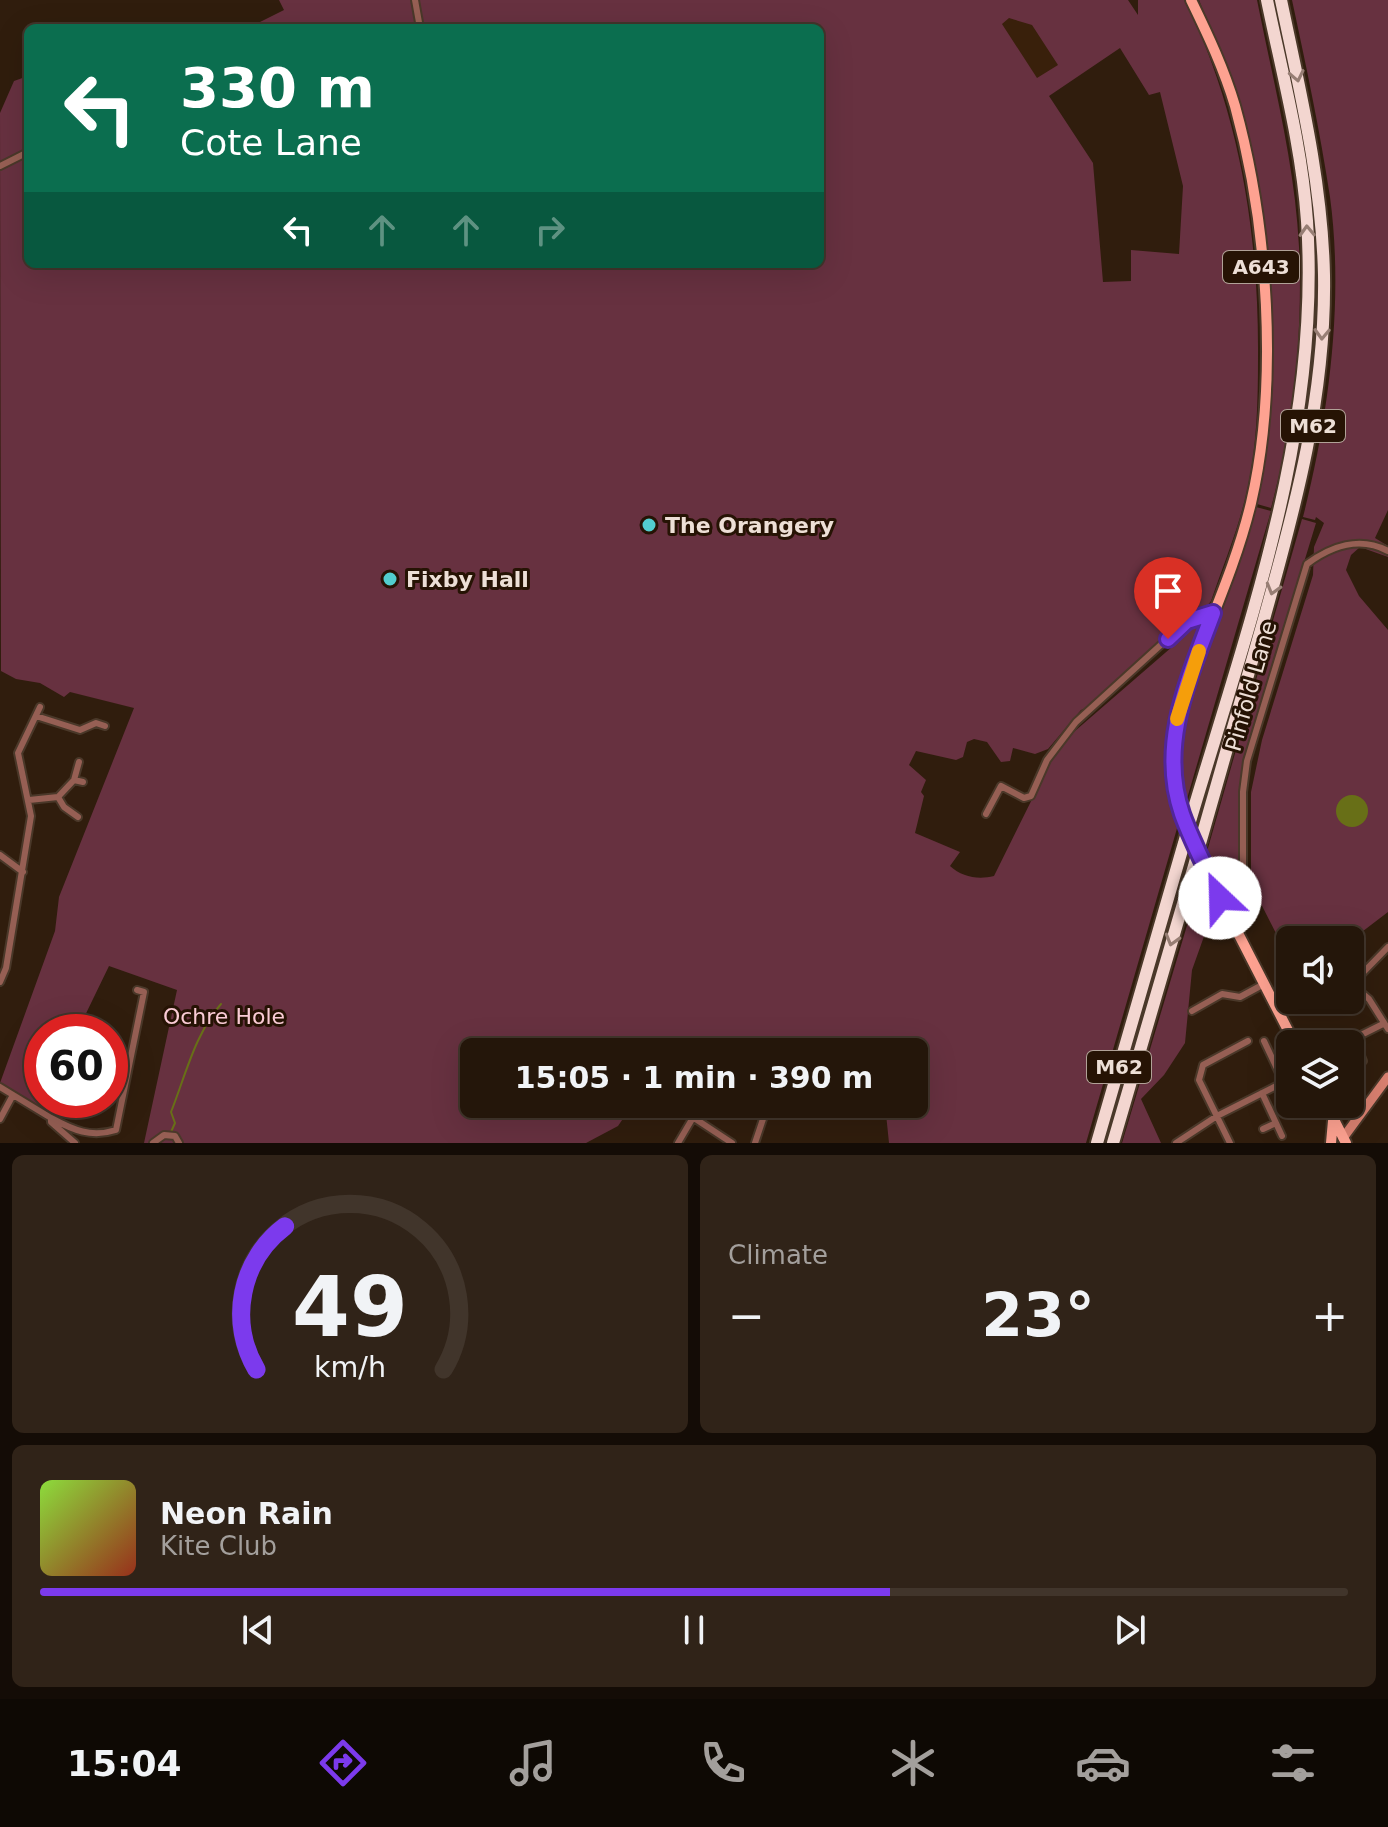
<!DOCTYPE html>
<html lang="en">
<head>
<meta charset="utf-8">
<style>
  :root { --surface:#24160a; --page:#302318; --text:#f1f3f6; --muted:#a39f9c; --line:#41352b; --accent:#7c3aed }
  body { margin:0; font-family:"DejaVu Sans",sans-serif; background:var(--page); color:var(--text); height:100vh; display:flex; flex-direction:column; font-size:30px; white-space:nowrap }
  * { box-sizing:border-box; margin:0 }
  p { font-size:26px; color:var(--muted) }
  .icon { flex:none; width:44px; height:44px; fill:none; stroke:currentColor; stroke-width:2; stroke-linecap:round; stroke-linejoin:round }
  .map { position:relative; height:1143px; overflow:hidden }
  .side { display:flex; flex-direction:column; gap:12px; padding:12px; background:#140c06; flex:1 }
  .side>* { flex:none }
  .top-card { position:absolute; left:24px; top:24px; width:800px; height:244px; border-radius:12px; box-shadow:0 8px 32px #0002,0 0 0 2px var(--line); background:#0b6e4f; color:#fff; overflow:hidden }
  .tools { position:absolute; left:1276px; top:926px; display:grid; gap:16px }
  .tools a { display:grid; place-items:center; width:88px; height:88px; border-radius:12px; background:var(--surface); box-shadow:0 8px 32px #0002,0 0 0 2px var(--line); font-size:40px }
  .speed { position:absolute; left:24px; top:1014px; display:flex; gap:16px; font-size:40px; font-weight:700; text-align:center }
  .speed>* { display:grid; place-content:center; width:104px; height:104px; border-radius:50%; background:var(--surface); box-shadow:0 8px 32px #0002,0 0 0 2px var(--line); line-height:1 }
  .speed .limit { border:12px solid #d22; background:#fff; color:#111 }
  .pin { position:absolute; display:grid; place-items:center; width:68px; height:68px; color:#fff; margin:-82px -34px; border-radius:50% 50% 50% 0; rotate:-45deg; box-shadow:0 0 8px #0007 }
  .pin .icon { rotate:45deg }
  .me { position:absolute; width:88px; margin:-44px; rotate:336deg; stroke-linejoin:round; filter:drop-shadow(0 0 6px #0008) }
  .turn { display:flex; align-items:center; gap:28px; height:168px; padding:0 24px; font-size:36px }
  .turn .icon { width:104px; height:104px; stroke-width:2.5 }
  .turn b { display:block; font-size:56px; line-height:68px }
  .lanes { display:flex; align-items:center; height:76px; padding:0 24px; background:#0003; justify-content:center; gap:40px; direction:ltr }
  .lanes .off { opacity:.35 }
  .big { font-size:60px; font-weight:700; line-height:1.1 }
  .side .card { flex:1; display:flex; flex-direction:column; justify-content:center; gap:12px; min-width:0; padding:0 28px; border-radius:12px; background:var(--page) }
  .side .dial { align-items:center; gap:0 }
  .dial svg { height:208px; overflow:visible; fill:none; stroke:var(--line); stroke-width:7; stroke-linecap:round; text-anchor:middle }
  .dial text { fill:var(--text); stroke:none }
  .song { display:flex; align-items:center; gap:24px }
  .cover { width:96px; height:96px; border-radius:12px; background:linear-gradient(135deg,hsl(90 70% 55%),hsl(10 70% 35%)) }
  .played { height:8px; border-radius:4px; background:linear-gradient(90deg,var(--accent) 65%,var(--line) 65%) }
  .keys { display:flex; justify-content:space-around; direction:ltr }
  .heat { display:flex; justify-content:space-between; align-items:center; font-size:44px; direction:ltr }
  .side .tiles { flex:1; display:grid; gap:12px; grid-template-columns:1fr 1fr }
  .card:last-child { grid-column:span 2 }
  .trip { position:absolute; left:460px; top:1038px; width:468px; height:80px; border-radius:12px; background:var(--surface); box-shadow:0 8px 32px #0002,0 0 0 2px var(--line); font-weight:700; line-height:80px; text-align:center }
  .dock { display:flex; height:128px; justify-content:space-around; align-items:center; background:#0e0904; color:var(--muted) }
  .dock .icon { width:56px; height:56px }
  .dock .on { color:var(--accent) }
  .dock b { font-size:36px; color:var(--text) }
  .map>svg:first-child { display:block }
  .built { fill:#39200b }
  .green { fill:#673140; fill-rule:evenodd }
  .water { fill:#686f17 }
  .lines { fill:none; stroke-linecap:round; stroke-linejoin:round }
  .stream { stroke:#686f17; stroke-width:2 }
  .minor-casing { stroke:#4a3829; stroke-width:10 }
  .secondary-casing { stroke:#4a3829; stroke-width:13 }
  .primary-casing { stroke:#4a3829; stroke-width:14 }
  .motorway-casing { stroke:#4a3829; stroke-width:16 }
  .minor { stroke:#965f54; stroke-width:6 }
  .secondary { stroke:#d98070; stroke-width:9 }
  .primary { stroke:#fea291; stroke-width:10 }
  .motorway { stroke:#f3d6d0; stroke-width:12 }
  .motorway-bridge-casing { stroke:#4a3829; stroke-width:16; stroke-linecap:butt }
  .motorway-bridge { stroke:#f3d6d0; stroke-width:12 }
  .oneway { stroke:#977e74 }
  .route-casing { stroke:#51269a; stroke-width:20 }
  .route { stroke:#7c3aed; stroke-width:14 }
  .slow { stroke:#f59e0b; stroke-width:14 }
  .poi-dot { fill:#52cdce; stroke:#261304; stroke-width:3 }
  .labels { text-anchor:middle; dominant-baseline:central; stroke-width:6; stroke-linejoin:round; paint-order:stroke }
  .shield { fill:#261304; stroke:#b1a297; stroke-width:2 }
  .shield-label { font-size:20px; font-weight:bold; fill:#eddfd6 }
  .poi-label { font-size:22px; font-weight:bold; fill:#eddfd6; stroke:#261304; text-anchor:start }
  .street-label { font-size:22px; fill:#eddfd6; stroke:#261304 }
  .park-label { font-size:22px; fill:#facbd5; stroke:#261304 }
</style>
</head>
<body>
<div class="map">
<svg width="1388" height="1143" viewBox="0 0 1388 1143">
  <rect width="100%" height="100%" fill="#301d0d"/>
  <path class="built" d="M 1009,17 L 1032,25 L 1059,65 L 1037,79 L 1001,23 Z"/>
  <path class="green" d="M 279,0 L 1128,0 L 1138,15 L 1138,0 L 1185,0 C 1240,113 1259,234 1258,359 C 1258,401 1257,445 1248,486 C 1240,525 1224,563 1211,601 L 1205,609 L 1186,616 L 1092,706 L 1081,710 L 1048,749 L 1035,754 L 1013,748 L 1010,761 L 1001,762 L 987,742 L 974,739 L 967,742 L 963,757 L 956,760 L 916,751 L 909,765 L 926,780 L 921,792 L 924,796 L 915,833 L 960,852 L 950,866 C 962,877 978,880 994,876 L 1052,759 L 1068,737 L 1180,640 L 1188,628 L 1199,625 C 1171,702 1151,743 1178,825 L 1086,1143 L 889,1143 L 885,1104 L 914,1104 L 914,1052 L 751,1052 L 671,1038 L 672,1052 L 474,1052 L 474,1104 L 633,1104 L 618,1126 L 586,1143 L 144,1143 L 177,990 L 109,966 L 77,1032 L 42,1032 L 42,1100 L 45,1100 L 41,1109 L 0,1083 L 55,931 L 59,897 L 134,708 L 70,692 L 64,697 L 40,683 L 16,679 L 1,671 L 0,113 L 14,81 L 28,76 L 28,264 L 820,264 L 820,28 L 248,28 L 284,10 ZM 1009,18 L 1032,25 L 1058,65 L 1037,78 L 1002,24 ZM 1120,48 L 1149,95 L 1160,92 L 1183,186 L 1179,254 L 1131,250 L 1131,281 L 1103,282 L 1093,163 L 1049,96 Z
    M 1199,0 L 1257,0 C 1273,81 1295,164 1299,247 C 1303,334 1294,424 1271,508 L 1257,504 L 1266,454 L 1270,389 L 1259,195 L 1240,103 Z
    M 1292,0 L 1388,0 L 1388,510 L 1375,538 L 1388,546 L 1388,557 L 1360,547 L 1351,555 L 1346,570 L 1359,596 L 1388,630 L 1388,912 L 1350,941 L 1329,940 L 1325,929 L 1303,940 L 1290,940 L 1290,946 L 1284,949 L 1257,896 L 1245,889 L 1251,878 L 1251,792 L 1262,740 L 1313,575 L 1314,547 L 1324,523 L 1316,517 L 1315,520 L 1303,517 C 1329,415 1344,301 1330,197 C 1320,131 1306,65 1292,0 Z
    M 1256,507 L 1271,511 L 1184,809 L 1178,758 L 1182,719 Z
    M 1302,519 L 1316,523 L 1246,752 L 1240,799 L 1239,878 L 1225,887 L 1206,855 Z
    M 1200,882 L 1209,887 L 1217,900 L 1192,970 L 1185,1043 L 1164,1075 L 1141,1099 L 1161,1143 L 1122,1143 Z"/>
  <path class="water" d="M1336 811a16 16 0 1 1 32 0a16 16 0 1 1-32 0Z"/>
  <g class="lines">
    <path class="stream" d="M 171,1132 L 175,1123 L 171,1112 C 186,1074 195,1034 221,1004"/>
    <defs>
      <path id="minor" d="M 415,0 L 420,28
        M 0,166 L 28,152
        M 36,716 L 80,730 L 96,723 L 105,726
        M 74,780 L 79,762
        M 58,797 L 64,807 L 78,817
        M 29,800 L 58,797 L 74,780 L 83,782
        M 986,814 L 1001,786 L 1024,798 L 1031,796 L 1047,760 L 1076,722 L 1187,621 L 1213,613
        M 0,855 L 23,872
        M 1220,898 L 1239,885 L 1243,875 L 1243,792 L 1247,761 L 1307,564 C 1331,546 1360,536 1388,551
        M 0,982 L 6,968 L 31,816 L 18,753 L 40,707
        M 1350,983 L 1369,999 L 1388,1029
        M 1352,984 L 1388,947
        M 1192,1011 L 1222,994 L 1240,997 L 1264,984
        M 1264,1041 L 1290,1096
        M 1347,1042 L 1383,1024
        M 718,1052 L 718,1051
        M 110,1065 L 127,1069
        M 1350,1077 L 1356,1064 L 1363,1061 L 1354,1038
        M 0,1087 L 51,1118 L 51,1122 L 75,1143
        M 1262,1093 L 1282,1136
        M 839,1104 L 870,1113
        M 1294,1104 L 1295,1106
        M 51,1118 C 73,1130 91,1138 116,1130 L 144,992 L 137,990
        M 694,1118 L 732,1143
        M 0,1119 L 13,1095
        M 1263,1129 L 1276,1123
        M 153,1143 L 164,1135 L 175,1136 L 179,1143
        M 678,1143 L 701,1104
        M 755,1143 L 768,1104
        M 1176,1143 L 1217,1116 L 1290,1079
        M 1230,1143 L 1199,1080 L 1203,1065 L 1248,1041"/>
      <path id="secondary" d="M 1343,1138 L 1388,1077"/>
      <path id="primary" d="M 1191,0 C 1208,35 1224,69 1235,106 C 1268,225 1279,383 1251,503 C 1235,570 1204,633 1182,697 L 1175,727 L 1172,762 L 1183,816 L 1220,898 L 1295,1044
        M 1326,1104 L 1346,1143
        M 1331,1143 L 1333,1121"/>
      <path id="motorway" d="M 1191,818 C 1249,623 1321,428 1307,221 C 1302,147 1282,73 1267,0
        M 1201,840 C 1222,767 1243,693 1264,619 C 1296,505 1326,394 1324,275 C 1322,181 1300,91 1281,0
        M 1097,1143 L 1184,843
        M 1113,1143 L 1194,866"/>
    </defs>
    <use href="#minor" class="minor-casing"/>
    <use href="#secondary" class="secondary-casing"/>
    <use href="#primary" class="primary-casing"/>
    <use href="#motorway" class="motorway-casing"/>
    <use href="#minor" class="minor"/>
    <use href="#secondary" class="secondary"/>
    <use href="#primary" class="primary"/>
    <use href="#motorway" class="motorway"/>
    <defs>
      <path id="motorway-bridge" d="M 1184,843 L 1191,818
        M 1194,866 L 1201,840"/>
    </defs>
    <use href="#motorway-bridge" class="motorway-bridge-casing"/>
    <use href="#motorway-bridge" class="motorway-bridge"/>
  </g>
  <defs><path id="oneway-chevron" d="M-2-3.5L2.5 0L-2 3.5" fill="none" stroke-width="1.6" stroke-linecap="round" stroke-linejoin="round" transform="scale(2)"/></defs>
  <g class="oneway">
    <use href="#oneway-chevron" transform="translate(1297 76) rotate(78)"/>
    <use href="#oneway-chevron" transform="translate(1307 231) rotate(-92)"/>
    <use href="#oneway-chevron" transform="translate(1322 334) rotate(92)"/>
    <use href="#oneway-chevron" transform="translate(1273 589) rotate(106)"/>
    <use href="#oneway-chevron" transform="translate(1172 940) rotate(106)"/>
  </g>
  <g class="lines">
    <defs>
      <path id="route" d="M 1168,639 L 1187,621 L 1213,613 C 1189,678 1158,744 1182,814 C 1192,842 1207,870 1220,898"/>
    </defs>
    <use href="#route" class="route-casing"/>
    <use href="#route" class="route"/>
    <path class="slow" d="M 1177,719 L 1199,651"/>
  </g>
  <g class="poi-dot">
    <circle cx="649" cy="525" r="8"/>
    <circle cx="390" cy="579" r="8"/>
  </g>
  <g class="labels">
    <g class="shield">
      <rect x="1223" y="251" width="76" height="32" rx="6"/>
      <rect x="1281" y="410" width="64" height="32" rx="6"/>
      <rect x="1087" y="1051" width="64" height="32" rx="6"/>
    </g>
    <g class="shield-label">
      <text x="1261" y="267">A643</text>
      <text x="1313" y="426">M62</text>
      <text x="1119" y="1067">M62</text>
    </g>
    <g class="poi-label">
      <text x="665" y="525">The Orangery</text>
      <text x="406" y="579">Fixby Hall</text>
    </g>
    <g class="street-label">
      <text transform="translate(1251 686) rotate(-74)">Pinfold Lane</text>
    </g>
    <g class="park-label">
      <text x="224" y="1016">Ochre Hole</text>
    </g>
  </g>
</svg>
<div class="tools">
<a><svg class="icon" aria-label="sound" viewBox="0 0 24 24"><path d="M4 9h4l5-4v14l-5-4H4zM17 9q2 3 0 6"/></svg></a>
<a><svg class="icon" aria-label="layers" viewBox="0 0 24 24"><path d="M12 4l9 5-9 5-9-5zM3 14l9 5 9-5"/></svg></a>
</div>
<div class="speed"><div class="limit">60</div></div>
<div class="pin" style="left:1168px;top:639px;background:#d93025"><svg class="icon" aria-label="arrive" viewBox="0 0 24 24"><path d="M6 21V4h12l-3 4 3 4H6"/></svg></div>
<svg class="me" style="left:1220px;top:898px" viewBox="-20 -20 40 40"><circle r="19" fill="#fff"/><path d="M0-13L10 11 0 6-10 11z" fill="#7c3aed"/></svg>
<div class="trip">15:05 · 1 min · 390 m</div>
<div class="top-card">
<div class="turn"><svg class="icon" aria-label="left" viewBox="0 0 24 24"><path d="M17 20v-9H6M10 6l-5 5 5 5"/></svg><div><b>330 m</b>Cote Lane</div></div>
<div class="lanes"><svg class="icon" aria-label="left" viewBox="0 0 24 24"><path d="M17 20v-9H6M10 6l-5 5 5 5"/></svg><svg class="icon off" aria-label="ahead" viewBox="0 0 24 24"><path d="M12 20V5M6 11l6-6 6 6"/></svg><svg class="icon off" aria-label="ahead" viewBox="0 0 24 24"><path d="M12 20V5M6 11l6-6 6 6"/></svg><svg class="icon off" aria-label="right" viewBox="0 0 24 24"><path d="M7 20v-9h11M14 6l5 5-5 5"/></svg></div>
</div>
</div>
<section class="side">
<div class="tiles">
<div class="card dial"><svg viewBox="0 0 100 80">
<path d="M14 69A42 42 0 1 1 86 69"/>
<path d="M14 69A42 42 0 0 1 25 14" stroke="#7c3aed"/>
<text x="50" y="56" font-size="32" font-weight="700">49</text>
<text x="50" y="72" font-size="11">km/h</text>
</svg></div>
<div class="card"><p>Climate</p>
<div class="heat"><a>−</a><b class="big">23°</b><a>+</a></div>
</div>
<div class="card">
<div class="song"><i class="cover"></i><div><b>Neon Rain</b><p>Kite Club</p></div></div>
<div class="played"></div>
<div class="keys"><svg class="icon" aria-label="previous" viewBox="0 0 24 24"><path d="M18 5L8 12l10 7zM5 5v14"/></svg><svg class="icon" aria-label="pause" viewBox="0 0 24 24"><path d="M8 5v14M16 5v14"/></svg><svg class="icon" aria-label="next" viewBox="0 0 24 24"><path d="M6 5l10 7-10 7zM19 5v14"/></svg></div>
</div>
</div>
</section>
<nav class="dock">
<b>15:04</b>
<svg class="icon on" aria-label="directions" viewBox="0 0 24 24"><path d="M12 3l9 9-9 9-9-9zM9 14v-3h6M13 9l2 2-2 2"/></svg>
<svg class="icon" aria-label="music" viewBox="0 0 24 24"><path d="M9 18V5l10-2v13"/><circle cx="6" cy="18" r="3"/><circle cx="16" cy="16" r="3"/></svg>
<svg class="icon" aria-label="phone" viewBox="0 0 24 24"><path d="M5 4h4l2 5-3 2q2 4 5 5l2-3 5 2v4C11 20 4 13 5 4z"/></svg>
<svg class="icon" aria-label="climate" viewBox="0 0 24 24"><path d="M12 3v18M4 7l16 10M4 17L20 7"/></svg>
<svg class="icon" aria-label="car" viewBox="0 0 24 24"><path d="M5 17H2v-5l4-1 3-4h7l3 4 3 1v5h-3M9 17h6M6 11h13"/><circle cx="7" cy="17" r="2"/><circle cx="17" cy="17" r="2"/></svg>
<svg class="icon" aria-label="filters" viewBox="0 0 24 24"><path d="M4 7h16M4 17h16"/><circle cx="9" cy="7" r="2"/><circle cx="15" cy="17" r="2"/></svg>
</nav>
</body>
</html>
